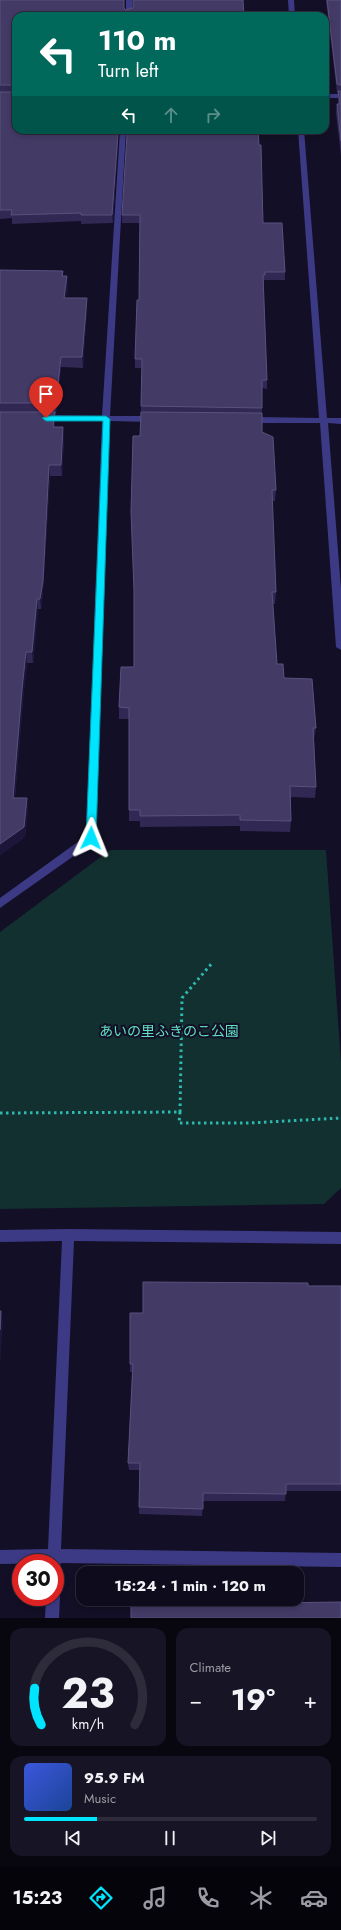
<!DOCTYPE html>
<html lang="en">
<head>
<meta charset="utf-8">
<style>
  :root { --surface:#0e0b1c; --page:#171425; --text:#f1f3f6; --muted:#9b9ba3; --line:#2e2b3b; --accent:#00e5ff }
  body { margin:0; font-family:Jost,"Noto Sans JP",sans-serif; background:var(--page); color:var(--text); height:100vh; display:flex; flex-direction:column; font-size:15px; white-space:nowrap }
  * { box-sizing:border-box; margin:0 }
  p { font-size:13px; color:var(--muted) }
  .icon { flex:none; width:22px; height:22px; fill:none; stroke:currentColor; stroke-width:2; stroke-linecap:round; stroke-linejoin:round }
  .map { position:relative; height:1618px; overflow:hidden }
  .sheet { display:flex; flex-direction:column; gap:10px; padding:10px; background:#08060f; flex:1 }
  .sheet>* { flex:none }
  .guide { position:absolute; left:12px; top:12px; width:317px; height:122px; border-radius:12px; box-shadow:0 2px 6px #0003,0 0 0 1px var(--line); background:#00695c; color:#fff; overflow:hidden }
  .speed { position:absolute; left:12px; top:1554px; display:flex; gap:8px; font-size:20px; font-weight:700; text-align:center }
  .speed>* { display:grid; place-content:center; width:52px; height:52px; border-radius:50%; background:var(--surface); box-shadow:0 2px 6px #0003,0 0 0 1px var(--line); line-height:1 }
  .speed .limit { border:6px solid #d22; background:#fff; color:#111 }
  .pin { position:absolute; display:grid; place-items:center; width:34px; height:34px; color:#fff; margin:-41px -17px; border-radius:50% 50% 50% 0; rotate:-45deg; box-shadow:0 0 4px #0007 }
  .pin .icon { rotate:45deg }
  .me { position:absolute; width:44px; margin:-22px; rotate:2deg; stroke-linejoin:round; filter:drop-shadow(0 0 3px #0008) }
  .turn { display:flex; align-items:center; gap:14px; height:84px; padding:0 20px; font-size:18px }
  .turn .icon { width:52px; height:52px; stroke-width:2.5 }
  .turn b { display:block; font-size:28px; line-height:34px }
  .lanes { display:flex; align-items:center; height:38px; padding:0 20px; background:#0003; justify-content:center; gap:20px; direction:ltr }
  .lanes .off { opacity:.35 }
  .big { font-size:30px; font-weight:700; line-height:1.1 }
  .sheet .card { flex:1; display:flex; flex-direction:column; justify-content:center; gap:6px; min-width:0; padding:0 14px; border-radius:12px; background:var(--page) }
  .sheet .dial { align-items:center; gap:0 }
  .dial svg { height:104px; overflow:visible; fill:none; stroke:var(--line); stroke-width:7; stroke-linecap:round; text-anchor:middle }
  .dial text { fill:var(--text); stroke:none }
  .song { display:flex; align-items:center; gap:12px }
  .cover { width:48px; height:48px; border-radius:6px; background:linear-gradient(135deg,hsl(230 70% 55%),hsl(220 70% 35%)) }
  .played { height:4px; border-radius:2px; background:linear-gradient(90deg,var(--accent) 25%,var(--line) 25%) }
  .keys { display:flex; justify-content:space-around; direction:ltr }
  .heat { display:flex; justify-content:space-between; align-items:center; font-size:22px; direction:ltr }
  .sheet .tiles { flex:1; display:grid; gap:10px; grid-template-columns:1fr 1fr }
  .card:last-child { grid-column:span 2 }
  .trip { position:absolute; left:76px; top:1566px; width:228px; height:40px; border-radius:12px; background:var(--surface); box-shadow:0 2px 6px #0003,0 0 0 1px var(--line); font-weight:700; line-height:40px; text-align:center }
  .tabs { display:flex; height:64px; justify-content:space-around; align-items:center; background:#06040b; color:var(--muted) }
  .tabs .icon { width:28px; height:28px }
  .tabs .on { color:var(--accent) }
  .tabs b { font-size:18px; color:var(--text) }
  .map>svg:first-child { display:block }
  .green { fill:#12302f }
  .lines { fill:none; stroke-linecap:round; stroke-linejoin:round }
  .path { stroke:#2fb8b0; stroke-width:3; stroke-dasharray:2.5 3.5; stroke-linecap:butt }
  .minor { fill:#3d3a85; fill-rule:evenodd }
  .wall { fill:#312854 }
  .shaded-wall { fill:#1d163a }
  .building { fill:#433a66; stroke:#5a527e }
  .route { fill:#00e5ff; stroke:#0095a6 }
  .labels { text-anchor:middle; dominant-baseline:central; stroke-width:4; stroke-linejoin:round; paint-order:stroke }
  .park-label { font-size:14px; fill:#5fe0c0; stroke:#130f26 }
</style>
</head>
<body>
<div class="map">
<svg width="341" height="1618" viewBox="0 0 341 1618">
  <rect width="100%" height="100%" fill="#130f26"/>
  <path class="green" d="M 110,850 L 326,850 L 341,1063 L 341,1188 L 324,1204 L 0,1209 L 0,932 Z"/>
  <g class="lines">
    <path class="path" d="M 180,1112 L 182,998 L 213,962
      M 0,1113 L 180,1112 L 179,1123 L 249,1123 L 341,1118"/>
    <path class="minor" d="M 126,0 L 132,0 L 132,16 L 126,16 Z
      M 288,0 L 294,0 L 295,16 L 289,16 Z
      M 325,94 L 341,94 L 341,98 L 325,98 Z
      M 120,130 L 126,130 L 110,416 L 153,416 L 157,419 L 153,422 L 110,421 L 96,838 L 95,841 L 0,908 L 0,898 L 86,836 L 102,421 L 41,421 L 37,418 L 41,415 L 102,416 Z
      M 298,130 L 304,130 L 327,418 L 341,418 L 341,424 L 328,423 L 341,589 L 341,650 L 336,647 L 320,423 L 249,423 L 245,420 L 249,417 L 319,418 Z
      M 68,1229 L 341,1232 L 341,1244 L 74,1241 L 61,1549 L 341,1553 L 341,1567 L 61,1563 L 59,1568 L 55,1569 L 55,1563 L 0,1564 L 0,1550 L 48,1549 L 62,1241 L 0,1242 L 0,1230 Z
      M 55,1591 L 58,1592 L 60,1597 L 59,1618 L 45,1618 L 46,1597 L 55,1597 Z"/>
  </g>
  <path class="wall" d="M 0,0 L 124,8 L 126,10 L 244,16 L 16,16 L 16,130 L 79,130 L 79,133 L 118,134 L 118,142 L 113,223 L 81,224 L 81,221 L 12,224 L 12,218 L 0,219 Z
    M 326,0 L 341,0 L 341,156 L 336,113 L 337,104 L 338,104 L 338,93 L 337,92 Z
    M 144,134 L 263,223 L 285,272 L 285,280 L 264,280 L 264,283 L 263,283 L 267,380 L 267,389 L 262,388 L 262,432 L 276,490 L 275,501 L 272,501 L 276,592 L 275,604 L 273,604 L 277,664 L 284,678 L 316,728 L 314,739 L 316,787 L 315,798 L 290,797 L 291,821 L 290,832 L 240,831 L 240,826 L 140,827 L 140,821 L 129,821 L 129,719 L 119,719 L 119,707 L 134,667 L 142,368 L 135,368 L 135,359 L 139,300 L 140,223 L 122,223 L 122,215 Z
    M 0,270 L 63,271 L 63,276 L 68,286 L 66,298 L 87,309 L 83,368 L 61,367 L 56,414 L 55,414 L 55,427 L 64,438 L 62,476 L 50,476 L 43,592 L 41,609 L 38,609 L 33,663 L 27,663 L 23,700 L 15,798 L 28,809 L 25,837 L 0,855 Z
    M 308,1286 L 341,1286 L 341,1491 L 286,1491 L 285,1501 L 203,1501 L 202,1516 L 139,1514 L 140,1470 L 129,1470 L 128,1463 L 132,1372 L 130,1372 L 130,1364 L 143,1313 Z"/>
  <path class="shaded-wall" d="M 118,134 L 118,142 L 113,223 L 112,215 Z
    M 67,276 L 68,286 L 65,309 L 64,298 Z
    M 87,298 L 87,309 L 83,368 L 82,357 Z
    M 61,357 L 61,367 L 56,414 L 56,403 Z
    M 55,412 L 55,422 L 54,438 L 53,427 Z
    M 63,427 L 64,438 L 62,476 L 61,465 Z
    M 49,465 L 50,476 L 43,592 L 41,609 L 40,599 Z
    M 37,599 L 38,609 L 33,663 L 32,652 Z
    M 26,652 L 27,663 L 23,700 L 14,809 L 13,798 L 22,689 Z
    M 27,798 L 28,809 L 25,837 L 0,855 L 0,844 Z
    M 1,1311 L 3,1320 L 0,1368 L 0,1330 Z"/>
  <path class="building" d="M 0,0 L 124,0 L 124,8 L 126,10 L 133,8 L 133,0 L 243,0 L 244,16 L 16,16 L 16,86 L 15,85 L 0,85 Z
    M 327,0 L 341,0 L 341,85 L 337,84 Z
    M 16,90 L 16,130 L 78,130 L 78,133 L 118,134 L 112,215 L 81,215 L 81,213 L 11,215 L 12,210 L 0,210 L 0,92 L 15,92 Z
    M 338,91 L 341,91 L 341,141 L 337,104 L 340,104 Z
    M 144,130 L 258,130 L 259,145 L 261,145 L 263,223 L 282,223 L 285,272 L 265,272 L 265,275 L 263,275 L 267,380 L 262,380 L 262,408 L 141,406 L 142,359 L 135,359 L 137,300 L 139,300 L 140,215 L 122,215 L 127,134 L 144,134 Z
    M 0,270 L 63,271 L 62,276 L 67,276 L 64,298 L 87,298 L 82,357 L 61,357 L 56,403 L 0,403 Z
    M 0,412 L 55,412 L 53,427 L 63,427 L 61,465 L 49,465 L 43,581 L 40,599 L 37,599 L 32,652 L 26,652 L 22,689 L 13,798 L 27,798 L 24,827 L 0,844 Z
    M 141,412 L 262,413 L 262,432 L 273,437 L 276,490 L 272,490 L 276,592 L 272,592 L 277,664 L 283,664 L 284,678 L 312,679 L 316,728 L 313,728 L 316,787 L 290,786 L 291,821 L 240,820 L 240,815 L 140,816 L 140,810 L 129,810 L 129,708 L 119,707 L 121,667 L 134,667 L 134,591 L 131,511 L 133,436 L 140,436 Z
    M 143,1282 L 308,1283 L 308,1286 L 341,1286 L 341,1484 L 286,1484 L 286,1494 L 203,1493 L 203,1509 L 139,1507 L 140,1463 L 128,1463 L 133,1364 L 130,1364 L 130,1313 L 143,1313 Z
    M 0,1311 L 1,1311 L 0,1330 Z
    M 131,1599 L 264,1599 L 265,1603 L 341,1602 L 341,1618 L 131,1618 Z"/>
  <path class="route" d="M 106,416 L 110,419 L 96,838 L 91,842 L 86,838 L 103,421 L 46,421 L 42,418 L 46,416 Z"/>
  <g class="labels">
    <g class="park-label">
      <text x="169" y="1031">あいの里ふきのこ公園</text>
    </g>
  </g>
</svg>
<div class="speed"><div class="limit">30</div></div>
<div class="pin" style="left:46px;top:418px;background:#d93025"><svg class="icon" aria-label="arrive" viewBox="0 0 24 24"><path d="M6 21V4h12l-3 4 3 4H6"/></svg></div>
<svg class="me" style="left:91px;top:838px" viewBox="-20 -20 40 40"><path d="M0-17L14 15 0 8-14 15z" fill="#00e5ff" stroke="#fff" stroke-width="4"/></svg>
<div class="trip">15:24 · 1 min · 120 m</div>
<div class="guide">
<div class="turn"><svg class="icon" aria-label="left" viewBox="0 0 24 24"><path d="M17 20v-9H6M10 6l-5 5 5 5"/></svg><div><b>110 m</b>Turn left</div></div>
<div class="lanes"><svg class="icon" aria-label="left" viewBox="0 0 24 24"><path d="M17 20v-9H6M10 6l-5 5 5 5"/></svg><svg class="icon off" aria-label="ahead" viewBox="0 0 24 24"><path d="M12 20V5M6 11l6-6 6 6"/></svg><svg class="icon off" aria-label="right" viewBox="0 0 24 24"><path d="M7 20v-9h11M14 6l5 5-5 5"/></svg></div>
</div>
</div>
<section class="sheet">
<div class="tiles">
<div class="card dial"><svg viewBox="0 0 100 80">
<path d="M14 69A42 42 0 1 1 86 69"/>
<path d="M14 69A42 42 0 0 1 9 41" stroke="#00e5ff"/>
<text x="50" y="56" font-size="32" font-weight="700">23</text>
<text x="50" y="72" font-size="11">km/h</text>
</svg></div>
<div class="card"><p>Climate</p>
<div class="heat"><a>−</a><b class="big">19°</b><a>+</a></div>
</div>
<div class="card">
<div class="song"><i class="cover"></i><div><b>95.9 FM</b><p>Music</p></div></div>
<div class="played"></div>
<div class="keys"><svg class="icon" aria-label="previous" viewBox="0 0 24 24"><path d="M18 5L8 12l10 7zM5 5v14"/></svg><svg class="icon" aria-label="pause" viewBox="0 0 24 24"><path d="M8 5v14M16 5v14"/></svg><svg class="icon" aria-label="next" viewBox="0 0 24 24"><path d="M6 5l10 7-10 7zM19 5v14"/></svg></div>
</div>
</div>
</section>
<nav class="tabs">
<b>15:23</b>
<svg class="icon on" aria-label="directions" viewBox="0 0 24 24"><path d="M12 3l9 9-9 9-9-9zM9 14v-3h6M13 9l2 2-2 2"/></svg>
<svg class="icon" aria-label="music" viewBox="0 0 24 24"><path d="M9 18V5l10-2v13"/><circle cx="6" cy="18" r="3"/><circle cx="16" cy="16" r="3"/></svg>
<svg class="icon" aria-label="phone" viewBox="0 0 24 24"><path d="M5 4h4l2 5-3 2q2 4 5 5l2-3 5 2v4C11 20 4 13 5 4z"/></svg>
<svg class="icon" aria-label="climate" viewBox="0 0 24 24"><path d="M12 3v18M4 7l16 10M4 17L20 7"/></svg>
<svg class="icon" aria-label="car" viewBox="0 0 24 24"><path d="M5 17H2v-5l4-1 3-4h7l3 4 3 1v5h-3M9 17h6M6 11h13"/><circle cx="7" cy="17" r="2"/><circle cx="17" cy="17" r="2"/></svg>
</nav>
</body>
</html>
